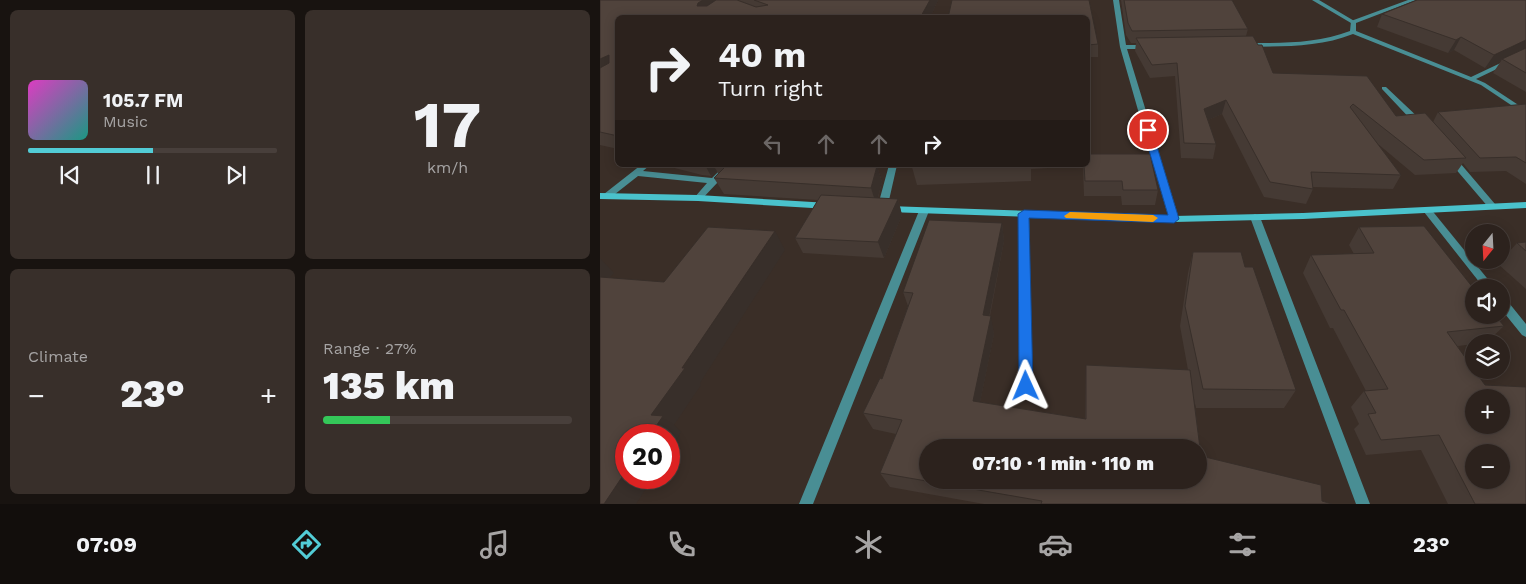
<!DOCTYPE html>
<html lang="en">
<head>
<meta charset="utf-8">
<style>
  :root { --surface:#2c221d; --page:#382f2a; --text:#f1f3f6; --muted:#a6a4a4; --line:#483f3b; --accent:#52ccd6 }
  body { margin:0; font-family:"Work Sans",sans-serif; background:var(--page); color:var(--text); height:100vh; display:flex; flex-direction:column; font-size:19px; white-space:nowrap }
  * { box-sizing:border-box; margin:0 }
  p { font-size:16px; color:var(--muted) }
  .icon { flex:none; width:28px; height:28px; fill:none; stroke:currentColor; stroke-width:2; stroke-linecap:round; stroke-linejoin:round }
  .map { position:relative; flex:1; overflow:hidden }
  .details { display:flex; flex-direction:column; gap:10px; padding:10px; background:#181310; width:600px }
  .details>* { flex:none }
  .banner { position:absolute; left:15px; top:15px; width:475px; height:152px; border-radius:8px; box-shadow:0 2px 12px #0003,0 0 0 1px var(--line); background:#2c221d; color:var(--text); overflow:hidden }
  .needle { width:32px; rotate:198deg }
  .tools { position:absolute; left:865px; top:224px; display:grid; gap:10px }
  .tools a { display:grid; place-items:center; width:45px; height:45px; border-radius:50%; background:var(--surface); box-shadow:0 2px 12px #0003,0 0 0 1px var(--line); font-size:25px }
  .speed { position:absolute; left:15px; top:424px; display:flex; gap:10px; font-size:25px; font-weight:700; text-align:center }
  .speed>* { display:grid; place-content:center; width:65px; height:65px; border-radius:50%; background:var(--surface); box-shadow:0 2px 12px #0003,0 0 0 1px var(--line); line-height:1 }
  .speed .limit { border:8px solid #d22; background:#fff; color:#111 }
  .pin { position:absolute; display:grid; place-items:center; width:42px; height:42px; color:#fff; margin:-21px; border:2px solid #fff; border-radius:50%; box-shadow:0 1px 5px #0007 }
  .me { position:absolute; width:55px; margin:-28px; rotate:359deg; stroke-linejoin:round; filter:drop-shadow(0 0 4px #0008) }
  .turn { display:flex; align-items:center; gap:18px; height:105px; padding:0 20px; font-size:22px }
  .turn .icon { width:65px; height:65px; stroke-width:2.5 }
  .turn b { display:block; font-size:35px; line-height:42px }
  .lanes { display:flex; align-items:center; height:48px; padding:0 20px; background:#0003; justify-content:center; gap:25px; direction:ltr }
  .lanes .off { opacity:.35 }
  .big { font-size:38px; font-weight:800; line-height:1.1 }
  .details .card { flex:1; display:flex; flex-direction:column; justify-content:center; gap:8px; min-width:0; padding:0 18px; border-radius:8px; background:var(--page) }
  .details .dial { align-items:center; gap:0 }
  .dial b { font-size:65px; line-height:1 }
  .song { display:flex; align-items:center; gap:15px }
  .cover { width:60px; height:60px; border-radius:8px; background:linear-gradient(135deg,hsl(310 70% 55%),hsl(170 70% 35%)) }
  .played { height:5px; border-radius:2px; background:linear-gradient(90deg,var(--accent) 50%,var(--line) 50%) }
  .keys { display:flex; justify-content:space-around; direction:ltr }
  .heat { display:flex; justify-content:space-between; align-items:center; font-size:28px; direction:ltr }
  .charge { height:8px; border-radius:4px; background:linear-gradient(90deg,#34c759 27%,var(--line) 0) }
  .details .tiles { flex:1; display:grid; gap:10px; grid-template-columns:repeat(2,1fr) }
  .trip { position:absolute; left:319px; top:439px; width:288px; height:50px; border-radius:25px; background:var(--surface); box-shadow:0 2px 12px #0003,0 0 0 1px var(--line); font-weight:800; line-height:50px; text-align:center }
  .dock { display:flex; height:80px; justify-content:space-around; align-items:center; background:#120e0c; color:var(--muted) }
  .dock .icon { width:35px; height:35px }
  .dock .active { color:var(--accent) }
  .dock b { font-size:22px; color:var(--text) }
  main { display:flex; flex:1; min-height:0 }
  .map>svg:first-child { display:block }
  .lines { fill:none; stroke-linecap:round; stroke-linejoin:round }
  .lane { fill:#498e94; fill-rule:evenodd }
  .street { fill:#498e94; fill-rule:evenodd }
  .secondary { fill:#4ac2cc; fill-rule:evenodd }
  .wall { fill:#453a34 }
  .shaded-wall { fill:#382f2a }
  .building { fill:#50433c; stroke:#382f2a; fill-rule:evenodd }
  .route { fill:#1a73e8; stroke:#114b97 }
  .slow { fill:#f59e0b }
</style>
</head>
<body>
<main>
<section class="details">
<div class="tiles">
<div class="card">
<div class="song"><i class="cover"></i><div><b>105.7 FM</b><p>Music</p></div></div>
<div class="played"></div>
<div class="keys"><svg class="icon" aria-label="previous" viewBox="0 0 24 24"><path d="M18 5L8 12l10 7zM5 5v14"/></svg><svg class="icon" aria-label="pause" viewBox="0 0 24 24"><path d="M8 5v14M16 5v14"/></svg><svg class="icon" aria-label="next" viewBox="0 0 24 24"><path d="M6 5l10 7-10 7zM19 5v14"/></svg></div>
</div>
<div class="card dial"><b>17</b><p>km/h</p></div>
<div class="card"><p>Climate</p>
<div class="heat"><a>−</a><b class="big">23°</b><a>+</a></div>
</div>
<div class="card"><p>Range · 27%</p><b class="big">135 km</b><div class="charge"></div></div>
</div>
</section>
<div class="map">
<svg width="926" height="504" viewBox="0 0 926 504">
  <rect width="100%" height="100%" fill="#3a2e27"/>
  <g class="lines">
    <path class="lane" d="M 712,0 L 719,0 L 756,22 L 751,23 Z
      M 782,87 L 786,87 L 822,121 L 822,125 L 816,125 L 782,89 Z
      M 848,156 L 854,156 L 895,204 L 897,206 L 895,208 L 889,208 L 848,160 Z
      M 41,165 L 50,165 L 43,171 L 112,178 L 125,165 L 134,165 L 101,200 L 98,201 L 94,198 L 107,183 L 38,176 L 10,198 L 4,198 L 3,196 L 4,194 Z
      M 424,211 L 429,214 L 432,386 L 430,390 L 426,392 L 422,390 L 420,386 L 419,214 Z"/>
    <path class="street" d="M 513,0 L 519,0 L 526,45 L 549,45 L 552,47 L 549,49 L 527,49 L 579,219 L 577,221 L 574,222 L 569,219 L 520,47 Z
      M 808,0 L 816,0 L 756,23 L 756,31 L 871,77 L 926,51 L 926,55 L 876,79 L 885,83 L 926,110 L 926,115 L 881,85 L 753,34 C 718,48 681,46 644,47 L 641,45 L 644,43 C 680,43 716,44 750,31 L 751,21 Z
      M 289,165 L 297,165 L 287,209 L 282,212 L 277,209 Z
      M 827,207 L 830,208 L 895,288 L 884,288 L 824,212 L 822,210 Z
      M 324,208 L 329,211 L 213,504 L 199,504 L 319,211 Z
      M 655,214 L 660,217 L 770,504 L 756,504 L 650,217 Z
      M 901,297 L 905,298 L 926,324 L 926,337 L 922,335 L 901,309 Z"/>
    <path class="secondary" d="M 0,193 L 98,195 L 229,203 L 234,206 L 229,209 L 98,201 L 0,199 Z
      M 926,202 L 926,208 L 703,219 L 574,222 L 288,212 L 283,209 L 288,206 L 574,216 L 703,213 Z"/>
  </g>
  <path class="wall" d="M 0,0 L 338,0 L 330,18 L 18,18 L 18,149 L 0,145 Z
    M 521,0 L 632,0 L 648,29 L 646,36 L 673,73 L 796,116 L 833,122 L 838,112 L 926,104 L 926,184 L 906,171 L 870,172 L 863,163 L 856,173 L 815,175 L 778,144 L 801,175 L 793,189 L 712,187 L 713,189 L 706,204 L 664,197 L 622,114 L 608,120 L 616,144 L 613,159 L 581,158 L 575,76 L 550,78 L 535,51 L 536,43 L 531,43 L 526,35 Z
    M 926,0 L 926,92 L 893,73 L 901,61 L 885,68 L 854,50 L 848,53 L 777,27 L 782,14 Z
    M 488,18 L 498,44 L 498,57 L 488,57 Z
    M 63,165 L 257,165 L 277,166 L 282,182 L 278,198 L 298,199 L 302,215 L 284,258 L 203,253 L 195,238 L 218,200 L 124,194 L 114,178 L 118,174 L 117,171 L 111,176 L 102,175 Z
    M 313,165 L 482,165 L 482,166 L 431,169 L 431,181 L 317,185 L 312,167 Z
    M 483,165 L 488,165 L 558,190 L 555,205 L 522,205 L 521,196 L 484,196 Z
    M 402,223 L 404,241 L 390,316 L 394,334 L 380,402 L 485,419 L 486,365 L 588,370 L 580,326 L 588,273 L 593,252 L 645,267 L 696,390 L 684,408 L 596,408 L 594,399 L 601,456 L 722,501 L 732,504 L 384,504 L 290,487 L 280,473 L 296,434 L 273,429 L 263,413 L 282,379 L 308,306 L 303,292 Z
    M 759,227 L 904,326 L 887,342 L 874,342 L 874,344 L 858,346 L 926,504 L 848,504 L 821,450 L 766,455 L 754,429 L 759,424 L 751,407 L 764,391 L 766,391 L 733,328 L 730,328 L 703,273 L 711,255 L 754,254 L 749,245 Z
    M 926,242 L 926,289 L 898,264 L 917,243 Z"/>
  <path class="shaded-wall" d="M 103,0 L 128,0 L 104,16 L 97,6 L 98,3 Z
    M 330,0 L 338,0 L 330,18 L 320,18 Z
    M 861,37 L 854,50 L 848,53 L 856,40 Z
    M 926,40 L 926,49 L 902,59 L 901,61 L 885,68 L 894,55 Z
    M 9,55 L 18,68 L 0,79 L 0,59 Z
    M 626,100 L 622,114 L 601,123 L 604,109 Z
    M 105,165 L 113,165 L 117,171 L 111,176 Z
    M 277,166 L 282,182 L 276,204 L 271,188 Z
    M 298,199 L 302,215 L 284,258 L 278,242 Z
    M 402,223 L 404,241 L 386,333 L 383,315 Z
    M 175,231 L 185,250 L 100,383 L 101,385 L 74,425 L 81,432 L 69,452 L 69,435 L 50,435 L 51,415 L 82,368 Z
    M 0,258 L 14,273 L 0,288 Z
    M 391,316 L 394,334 L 377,417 L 373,401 Z
    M 26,471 L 26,478 L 53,478 L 36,504 L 4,504 Z"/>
  <path class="building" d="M 0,0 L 103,0 L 98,3 L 97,6 L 107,6 L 116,0 L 137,0 L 156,7 L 168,5 L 154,0 L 330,0 L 320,18 L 18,18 L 18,136 L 0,132 L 0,68 L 9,63 L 9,55 L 0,59 Z
    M 352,0 L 489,0 L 498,44 L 488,45 L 488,18 L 348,18 Z
    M 524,0 L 632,0 L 648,29 L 532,31 L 528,23 Z
    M 817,0 L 926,0 L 926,40 L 894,55 L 861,37 L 856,40 L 782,14 Z
    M 653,36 L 658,45 L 662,45 L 673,73 L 767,76 L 796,116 L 825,113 L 866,158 L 824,160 L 753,104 L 750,107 L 801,175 L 711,172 L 713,189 L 670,182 L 626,100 L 604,109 L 616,144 L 584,143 L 577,63 L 552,65 L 536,38 Z
    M 926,48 L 926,73 L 902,59 Z
    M 926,104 L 926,163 L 916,157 L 880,158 L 838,112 Z
    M 488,154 L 550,154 L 558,190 L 523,190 L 522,181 L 485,181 L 484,165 L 488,165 Z
    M 115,165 L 257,165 L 277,166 L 271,188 L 114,178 L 125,167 Z
    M 313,165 L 376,165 L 312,167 Z
    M 221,195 L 298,199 L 278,242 L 195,238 Z
    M 329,220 L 402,223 L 383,315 L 391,316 L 373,401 L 486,419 L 486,365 L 590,370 L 601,456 L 721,485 L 722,501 L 732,504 L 441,504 L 442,501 L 280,473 L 302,420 L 263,413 L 280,378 L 282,379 L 313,293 L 303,292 ZM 328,448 L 598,448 L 598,480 L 328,480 Z
    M 824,226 L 874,289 L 874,315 L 895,315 L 904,326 L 847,332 L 885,385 L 926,387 L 926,504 L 875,504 L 839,435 L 781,440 L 768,414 L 776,413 L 764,391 L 788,389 L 744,310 L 741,310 L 711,255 L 774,253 L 759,227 ZM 874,398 L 901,398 L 901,425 L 874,425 ZM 874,452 L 901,452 L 901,480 L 874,480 Z
    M 108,227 L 175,231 L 82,368 L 85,368 L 51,415 L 63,416 L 50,435 L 26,435 L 26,471 L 4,504 L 0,504 L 0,277 L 64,282 Z
    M 926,242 L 926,251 L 917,243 Z
    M 593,252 L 641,252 L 645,267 L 653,267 L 696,390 L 603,389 L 585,306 Z"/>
  <path class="route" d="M 548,127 L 552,130 L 579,219 L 574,223 L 429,218 L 433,386 L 431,391 L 426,393 L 421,391 L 419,386 L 418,214 L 424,210 L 568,215 L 543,130 Z"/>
  <path class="slow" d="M 470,212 L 553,215 L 558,218 L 553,222 L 466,218 L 464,216 Z"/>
</svg>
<div class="tools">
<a><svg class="needle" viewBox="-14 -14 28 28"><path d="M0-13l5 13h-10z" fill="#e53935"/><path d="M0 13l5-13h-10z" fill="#a6a4a4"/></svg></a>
<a><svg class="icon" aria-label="sound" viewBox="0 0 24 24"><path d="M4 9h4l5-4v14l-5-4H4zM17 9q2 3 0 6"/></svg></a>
<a><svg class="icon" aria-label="layers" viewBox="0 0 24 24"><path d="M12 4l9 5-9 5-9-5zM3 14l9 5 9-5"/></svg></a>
<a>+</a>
<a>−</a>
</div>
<div class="speed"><div class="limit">20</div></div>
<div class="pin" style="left:548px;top:130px;background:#d93025"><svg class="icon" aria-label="arrive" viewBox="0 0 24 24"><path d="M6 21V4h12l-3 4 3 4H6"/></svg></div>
<svg class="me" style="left:426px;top:386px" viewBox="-20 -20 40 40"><path d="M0-17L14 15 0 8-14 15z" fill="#1a73e8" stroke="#fff" stroke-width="4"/></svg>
<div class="trip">07:10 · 1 min · 110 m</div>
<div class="banner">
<div class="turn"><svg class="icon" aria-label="right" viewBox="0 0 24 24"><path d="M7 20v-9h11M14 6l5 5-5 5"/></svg><div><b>40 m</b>Turn right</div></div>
<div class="lanes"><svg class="icon off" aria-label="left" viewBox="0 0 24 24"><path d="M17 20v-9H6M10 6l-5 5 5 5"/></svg><svg class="icon off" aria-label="ahead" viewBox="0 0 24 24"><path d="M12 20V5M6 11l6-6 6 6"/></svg><svg class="icon off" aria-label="ahead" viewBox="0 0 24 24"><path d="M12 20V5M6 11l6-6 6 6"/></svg><svg class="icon" aria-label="right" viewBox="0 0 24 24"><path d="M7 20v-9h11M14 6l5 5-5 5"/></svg></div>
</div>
</div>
</main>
<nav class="dock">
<b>07:09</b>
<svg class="icon active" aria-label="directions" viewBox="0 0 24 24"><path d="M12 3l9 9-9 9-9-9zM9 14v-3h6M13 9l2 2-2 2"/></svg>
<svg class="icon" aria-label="music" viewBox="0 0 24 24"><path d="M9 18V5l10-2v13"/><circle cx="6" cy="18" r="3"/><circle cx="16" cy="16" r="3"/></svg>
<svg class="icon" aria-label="phone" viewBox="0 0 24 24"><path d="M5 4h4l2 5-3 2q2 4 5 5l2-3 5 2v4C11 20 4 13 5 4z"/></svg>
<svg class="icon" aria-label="climate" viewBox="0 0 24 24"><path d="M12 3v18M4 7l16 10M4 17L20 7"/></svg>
<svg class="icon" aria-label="car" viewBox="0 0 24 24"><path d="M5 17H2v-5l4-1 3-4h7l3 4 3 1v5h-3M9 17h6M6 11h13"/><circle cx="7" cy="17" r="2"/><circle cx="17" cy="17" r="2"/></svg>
<svg class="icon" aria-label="filters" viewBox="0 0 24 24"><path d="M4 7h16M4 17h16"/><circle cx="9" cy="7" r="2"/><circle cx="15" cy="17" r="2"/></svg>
<b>23°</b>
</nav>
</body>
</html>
